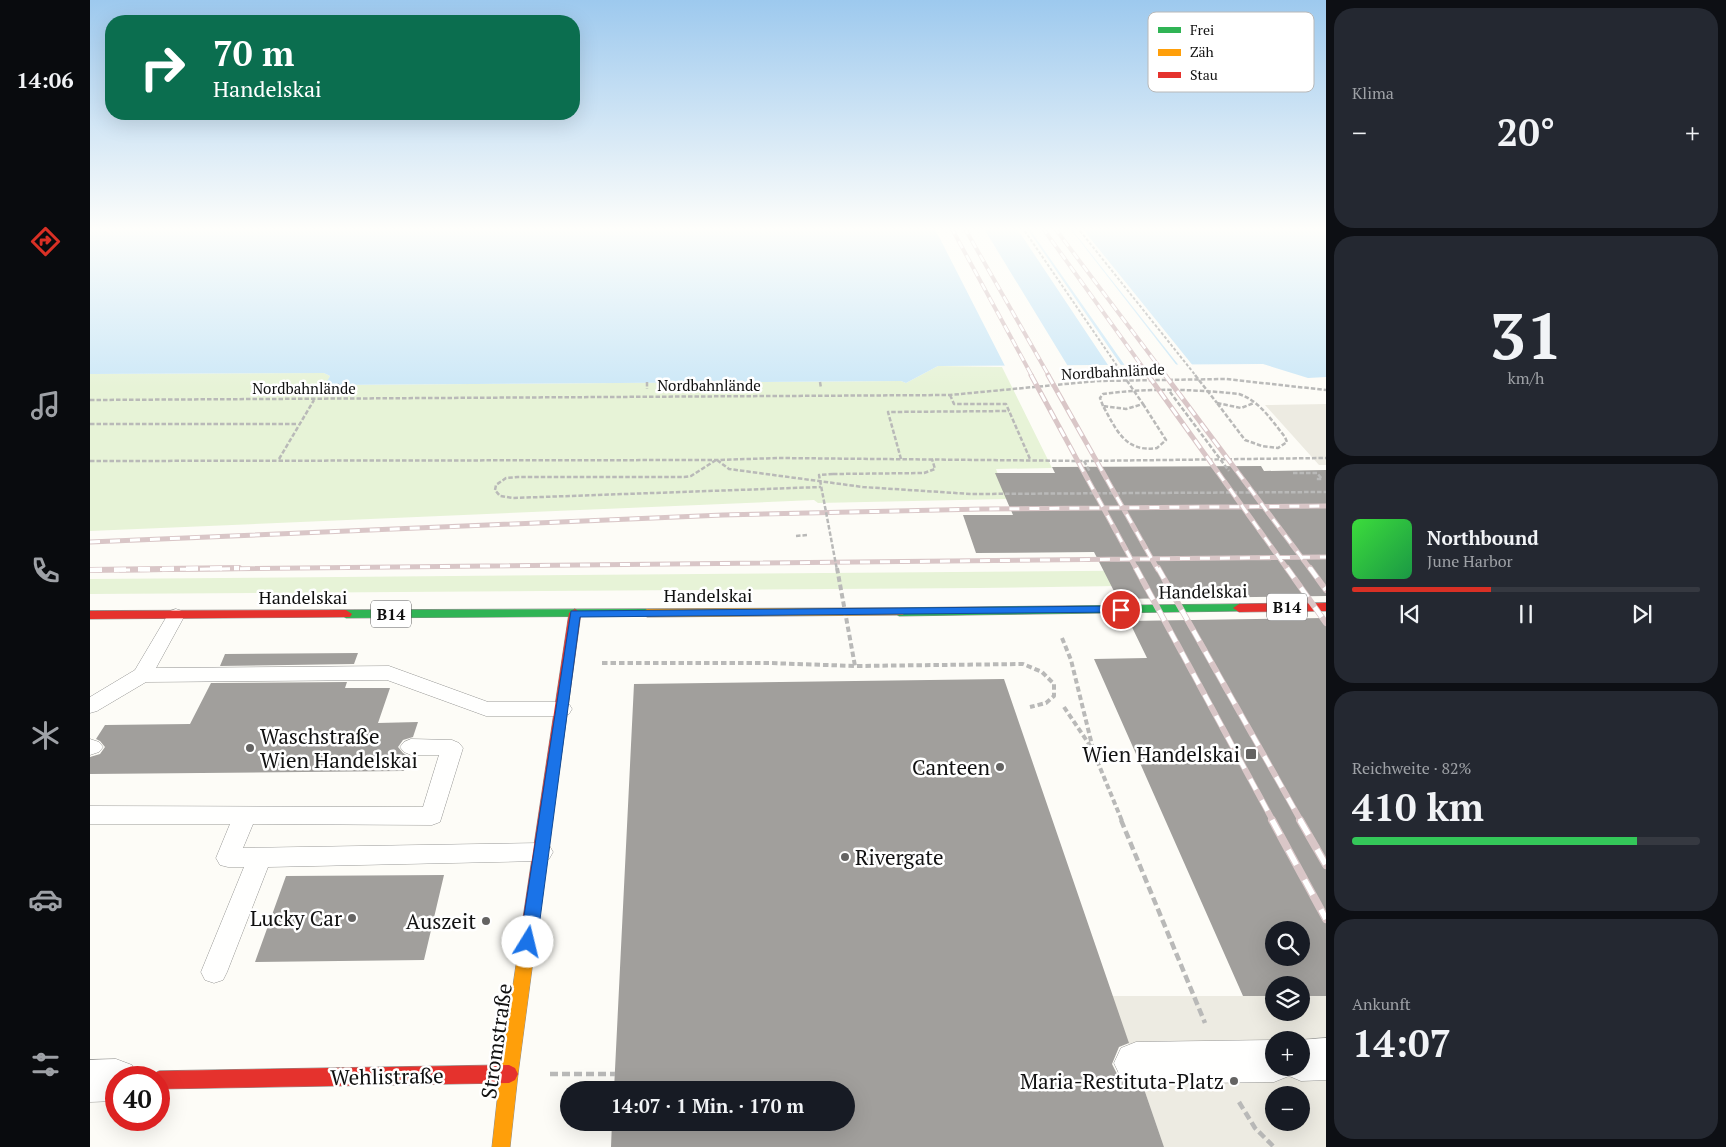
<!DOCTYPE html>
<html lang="de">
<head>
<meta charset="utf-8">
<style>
  :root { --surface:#171b24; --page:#242831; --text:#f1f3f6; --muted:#9ea1a6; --line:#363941; --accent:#d93025 }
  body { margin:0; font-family:"PT Serif",serif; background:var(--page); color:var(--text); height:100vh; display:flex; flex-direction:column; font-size:19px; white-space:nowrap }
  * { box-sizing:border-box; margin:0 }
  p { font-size:16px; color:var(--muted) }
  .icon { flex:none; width:28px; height:28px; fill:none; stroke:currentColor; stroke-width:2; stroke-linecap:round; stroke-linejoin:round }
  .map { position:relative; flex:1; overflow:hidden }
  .panel { display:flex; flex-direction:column; gap:8px; padding:8px; background:#0d0f14; width:400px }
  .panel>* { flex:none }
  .hud { position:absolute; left:15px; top:15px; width:475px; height:105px; border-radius:20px; box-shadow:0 5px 20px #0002; background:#0b6e4f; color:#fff; overflow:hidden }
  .tools { position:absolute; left:1175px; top:921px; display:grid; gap:10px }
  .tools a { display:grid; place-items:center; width:45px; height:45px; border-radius:50%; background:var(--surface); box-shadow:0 5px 20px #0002; font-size:25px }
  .speed { position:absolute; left:15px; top:1066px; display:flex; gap:10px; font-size:25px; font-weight:700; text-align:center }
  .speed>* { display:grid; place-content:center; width:65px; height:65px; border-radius:50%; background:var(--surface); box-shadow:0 5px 20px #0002; line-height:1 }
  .speed .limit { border:8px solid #d22; background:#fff; color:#111 }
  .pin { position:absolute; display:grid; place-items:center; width:42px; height:42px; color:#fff; margin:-21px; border:2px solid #fff; border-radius:50%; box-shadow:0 1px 5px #0007 }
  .me { position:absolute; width:55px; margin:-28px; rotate:9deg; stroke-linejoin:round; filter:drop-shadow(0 0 4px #0008) }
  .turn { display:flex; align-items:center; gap:18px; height:105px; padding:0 25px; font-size:22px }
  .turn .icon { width:65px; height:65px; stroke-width:2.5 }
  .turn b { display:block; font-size:35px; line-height:42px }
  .big { font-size:38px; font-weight:700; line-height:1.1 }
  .panel .widget { flex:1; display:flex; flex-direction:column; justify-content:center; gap:8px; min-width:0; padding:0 18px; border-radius:20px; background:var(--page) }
  .panel .dial { align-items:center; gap:0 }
  .dial b { font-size:65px; line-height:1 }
  .song { display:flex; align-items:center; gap:15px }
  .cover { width:60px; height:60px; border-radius:8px; background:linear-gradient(135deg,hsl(120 70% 55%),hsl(140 70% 35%)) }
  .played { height:5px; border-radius:2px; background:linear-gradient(90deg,var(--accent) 40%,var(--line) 40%) }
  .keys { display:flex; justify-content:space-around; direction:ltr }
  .heat { display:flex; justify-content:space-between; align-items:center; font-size:28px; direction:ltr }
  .charge { height:8px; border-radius:4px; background:linear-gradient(90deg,#34c759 82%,var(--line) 0) }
  .trip { position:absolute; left:470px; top:1081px; width:295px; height:50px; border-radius:25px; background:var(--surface); box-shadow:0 5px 20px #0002; font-weight:700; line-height:50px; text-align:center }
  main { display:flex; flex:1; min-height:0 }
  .tab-bar { display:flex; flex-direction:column; width:90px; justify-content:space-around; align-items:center; background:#090b0e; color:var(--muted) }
  .tab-bar .icon { width:35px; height:35px }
  .tab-bar .on { color:var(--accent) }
  .tab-bar b { font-size:22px; color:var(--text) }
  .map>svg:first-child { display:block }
  .green { fill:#e7f3d7 }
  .plaza { fill:#edebe2; fill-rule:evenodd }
  .water { fill:#cde8f7 }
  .pier { fill:#fdfcf7 }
  .building { fill:#a19f9c; fill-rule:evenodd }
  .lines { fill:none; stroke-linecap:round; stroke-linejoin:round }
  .lane-casing { stroke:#979795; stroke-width:1 }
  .street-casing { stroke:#979795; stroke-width:1 }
  .fast-casing { stroke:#8e8d8b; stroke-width:1 }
  .slow-casing { stroke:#8e8d8b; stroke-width:1 }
  .jam-casing { stroke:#8e8d8b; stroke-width:1 }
  .path-far2 { stroke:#b9b9b8; stroke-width:2.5; stroke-dasharray:4.5 2; stroke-linecap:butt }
  .path-far1 { stroke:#b9b9b8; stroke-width:4; stroke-dasharray:5.5 3; stroke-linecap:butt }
  .path { stroke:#b9b9b8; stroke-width:4.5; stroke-dasharray:8 4; stroke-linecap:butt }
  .lane { fill:#fffffe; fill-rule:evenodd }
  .street { fill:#fffffe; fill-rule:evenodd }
  .fast { fill:#30b455; fill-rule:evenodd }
  .slow { fill:#ff9f0a; fill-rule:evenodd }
  .jam { fill:#e5322d; fill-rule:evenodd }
  .rail-far3-casing { stroke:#d9c6c7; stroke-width:4 }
  .rail-far2-casing { stroke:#d9c6c7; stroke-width:5 }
  .rail-far1-casing { stroke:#d9c6c7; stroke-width:6 }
  .rail-casing { stroke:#d9c6c7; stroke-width:8 }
  .rail-far3 { stroke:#fff; stroke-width:2.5; stroke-dasharray:8; stroke-linecap:butt }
  .rail-far2 { stroke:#fff; stroke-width:3; stroke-dasharray:10; stroke-linecap:butt }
  .rail-far1 { stroke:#fff; stroke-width:4.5; stroke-dasharray:12; stroke-linecap:butt }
  .rail { stroke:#fff; stroke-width:5.5; stroke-dasharray:17; stroke-linecap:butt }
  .path-bridge-far2 { stroke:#b9b9b8; stroke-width:2; stroke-dasharray:3 2; stroke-linecap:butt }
  .path-bridge-far1 { stroke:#b9b9b8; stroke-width:2.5; stroke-dasharray:4.5 2; stroke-linecap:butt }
  .path-bridge { stroke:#b9b9b8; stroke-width:4; stroke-dasharray:5.5 3; stroke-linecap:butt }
  .route { fill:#1a73e8; stroke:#114b97 }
  .poi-dot { fill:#646362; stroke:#fff; stroke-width:2 }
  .labels { text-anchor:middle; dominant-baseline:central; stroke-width:5; stroke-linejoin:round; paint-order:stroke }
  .far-street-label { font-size:15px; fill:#111; stroke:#fff }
  .shield { fill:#fff; stroke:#585858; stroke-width:1 }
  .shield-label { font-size:16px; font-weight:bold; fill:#111 }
  .street-label { font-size:18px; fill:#111; stroke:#fff }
  .near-poi-label { font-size:21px; fill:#111; stroke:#fff; text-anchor:end }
  .near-street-label { font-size:21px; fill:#111; stroke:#fff }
  .key { fill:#fff; stroke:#b8b8b8; stroke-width:1 }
  .key-label { font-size:14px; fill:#111 }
</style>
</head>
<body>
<main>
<nav class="tab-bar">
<b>14:06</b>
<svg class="icon on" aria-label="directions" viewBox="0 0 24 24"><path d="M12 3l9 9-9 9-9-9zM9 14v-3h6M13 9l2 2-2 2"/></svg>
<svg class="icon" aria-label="music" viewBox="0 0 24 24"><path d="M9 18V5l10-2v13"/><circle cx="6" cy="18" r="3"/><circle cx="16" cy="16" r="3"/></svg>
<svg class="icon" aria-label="phone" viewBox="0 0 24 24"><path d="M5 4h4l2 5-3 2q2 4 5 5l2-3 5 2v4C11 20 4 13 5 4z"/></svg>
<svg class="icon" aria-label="climate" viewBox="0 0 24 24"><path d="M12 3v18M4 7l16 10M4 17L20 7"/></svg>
<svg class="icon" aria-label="car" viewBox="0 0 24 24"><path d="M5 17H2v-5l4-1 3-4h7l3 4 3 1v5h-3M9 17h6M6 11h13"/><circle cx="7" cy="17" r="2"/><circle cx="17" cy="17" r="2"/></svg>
<svg class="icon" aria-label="filters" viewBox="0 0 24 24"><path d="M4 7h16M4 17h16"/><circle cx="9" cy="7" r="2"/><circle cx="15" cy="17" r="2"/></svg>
</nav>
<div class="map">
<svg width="1236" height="1147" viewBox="0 0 1236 1147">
  <rect width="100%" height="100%" fill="#fdfcf7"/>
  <path class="green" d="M 848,366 L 912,367 L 962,468 L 906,469 L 917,499 L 728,503 L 724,500 L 0,531 L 0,374 L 234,373 L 240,376 L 236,385 L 811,381 L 816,383 Z
    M 1236,569 L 1236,583 L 888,588 L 0,594 L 0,579 Z"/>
  <path class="plaza" d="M 1236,404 L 1236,465 L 1229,465 L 1175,405 Z
    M 1022,996 L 1184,996 L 1184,1012 L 1211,1012 L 1211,996 L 1236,996 L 1236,1147 L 1074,1147 ZM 1184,1040 L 1211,1040 L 1211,1068 L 1184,1068 ZM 1184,1095 L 1211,1095 L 1211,1122 L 1184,1122 Z"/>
  <path class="water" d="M 0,227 L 1236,227 L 1236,377 L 1218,378 L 1173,364 L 848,366 L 816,383 L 811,381 L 235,385 L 240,376 L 234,373 L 0,374 Z"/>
  <path class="pier" d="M 844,227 L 893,227 L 979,368 L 916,368 Z
    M 926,227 L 936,227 L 1033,368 L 1020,368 Z
    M 938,227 L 979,227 L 1088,367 L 1036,367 Z
    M 980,227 L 991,227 L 1104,367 L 1090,367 Z"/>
  <path class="building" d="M 1171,466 L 1174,471 L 1236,470 L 1236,596 L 1028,599 L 1004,552 L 886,553 L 873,515 L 923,515 L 905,473 L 965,473 L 962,467 Z
    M 1236,618 L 1236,996 L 1211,996 L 1211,985 L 1184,985 L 1184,996 L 1153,996 L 1004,659 L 1057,658 L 1039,621 ZM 1184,930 L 1211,930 L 1211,958 L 1184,958 Z
    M 268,653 L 264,664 L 130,666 L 135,654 Z
    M 914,679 L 1039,1043 L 1029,1047 L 1022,1064 L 1030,1080 L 1045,1086 L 1053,1086 L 1074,1147 L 521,1147 L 522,1122 L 756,1122 L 756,1090 L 524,1090 L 544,684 Z
    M 257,682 L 255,688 L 300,688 L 288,723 L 328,722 L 323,737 L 313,740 L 308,747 L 313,753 L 318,756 L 314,771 L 0,774 L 0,757 L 10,754 L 15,747 L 10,741 L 6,739 L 15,725 L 100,724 L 121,683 Z
    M 354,875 L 334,960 L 165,962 L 196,876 Z"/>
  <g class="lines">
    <defs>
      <path id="lane" d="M 86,609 L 92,611 L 95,615 L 66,668 L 299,666 L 398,702 L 472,702 L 479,704 L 482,709 L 479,714 L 472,716 L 396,716 L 297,680 L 56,682 L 7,711 L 0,713 L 0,697 L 45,670 L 80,611 Z
        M 0,739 L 9,742 L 13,747 L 9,752 L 0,755 Z
        M 321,739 L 362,740 L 369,743 L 373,748 L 350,822 L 342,825 L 163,824 L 153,848 L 451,843 L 459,845 L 463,852 L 459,859 L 451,861 L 178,867 L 137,972 L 133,980 L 124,983 L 115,980 L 111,972 L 154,867 L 138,867 L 130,865 L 126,858 L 140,824 L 0,824 L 0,806 L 333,807 L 349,755 L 321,755 L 314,752 L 310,747 L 314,742 Z"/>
      <path id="street" d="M 1236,1038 L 1236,1080 L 1211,1081 L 1199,1076 L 1184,1082 L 1046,1084 L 1031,1078 L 1024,1063 L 1031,1048 L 1046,1042 L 1184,1040 L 1184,1068 L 1211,1068 L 1211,1040 L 1209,1040 Z
        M 26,1059 L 42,1065 L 47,1078 L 26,1078 L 26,1101 L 0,1102 L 0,1060 Z"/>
      <path id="fast" d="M 1149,604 L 1153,605 L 1155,608 L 1153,611 L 809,616 L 803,612 L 809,608 Z
        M 557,609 L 563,613 L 561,616 L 256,618 L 250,614 L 256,610 Z"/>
      <path id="slow" d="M 809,608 L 815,612 L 813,615 L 557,617 L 551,613 L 557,609 Z
        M 439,924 L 445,926 L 447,931 L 428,1074 L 420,1147 L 402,1147 L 410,1074 L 431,931 L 433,926 Z"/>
      <path id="jam" d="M 1236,603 L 1236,611 L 1149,612 L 1143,608 L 1149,604 Z
        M 485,609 L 491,613 L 447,931 L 445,936 L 439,938 L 433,936 L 431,931 L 479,613 Z
        M 256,610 L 262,614 L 260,617 L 0,619 L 0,611 Z
        M 419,1065 L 425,1068 L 428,1074 L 425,1080 L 419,1083 L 69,1089 L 69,1078 L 61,1078 L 63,1074 L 69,1071 Z"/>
    </defs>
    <use href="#lane" class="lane-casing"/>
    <use href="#street" class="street-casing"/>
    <use href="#fast" class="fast-casing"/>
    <use href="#slow" class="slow-casing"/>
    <use href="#jam" class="jam-casing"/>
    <path class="path-far2" d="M 557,382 L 557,389
      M 730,382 L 731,388
      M 245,390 L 249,384
      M 1080,392 L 1139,471
      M 860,395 L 864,404 L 916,404 L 940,459
      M 0,400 L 860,395 L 1007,381 L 1136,379 L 1236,390
      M 1127,403 L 1151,408 L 1164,403
      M 1053,404 L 1076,440 L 1067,448 C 1035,453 1026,429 1013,406 L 1036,409 Z
      M 1013,406 L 1010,398 L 1013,394 C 1057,388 1104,389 1149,394 C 1170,401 1182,421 1195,437 L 1197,442 L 1188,448 L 1172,446 L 1155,440 L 1127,403
      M 0,424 L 208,424
      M 189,459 L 224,400
      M 811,459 L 798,412 L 919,411
      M 626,460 L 601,476 L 594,477 L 428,477 L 416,478 L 406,485 L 405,490 L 410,496 L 423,498 L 731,487
      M 627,460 L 639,469 L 773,487 L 881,494 L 1236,492
      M 0,461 L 627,460 L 688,458 L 994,461 L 1236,458
      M 994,461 L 1000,472
      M 1203,473 L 1227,473 L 1232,479 L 1226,479
      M 743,474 L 834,473 L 845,469 L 842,459
      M 706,536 L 717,535"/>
    <path class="path-far1" d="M 972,638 L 981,660 L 1004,753 L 1032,821
      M 512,663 L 679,663 L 765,666 L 933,664 L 952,672 L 964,684 L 964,696 L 956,703 L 940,707
      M 974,707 L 1003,750"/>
    <path class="path" d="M 1031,820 L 1115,1023
      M 460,1074 L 525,1074
      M 1149,1102 L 1165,1128 L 1184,1147"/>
    <use href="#lane" class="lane"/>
    <use href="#street" class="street"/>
    <use href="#fast" class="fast"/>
    <use href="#slow" class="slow"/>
    <use href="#jam" class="jam"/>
    <defs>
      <path id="rail-far3" d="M 861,227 L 942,376
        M 874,227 L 959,376
        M 952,227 L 1059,376
        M 964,227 L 1076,376"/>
      <path id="rail-far2" d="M 941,375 L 1047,570
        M 958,375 L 1068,570
        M 1058,375 L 1198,570
        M 1075,375 L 1221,570
        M 0,542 L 633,515 L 893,509 L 1236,506
        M 30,570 L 1236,557"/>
      <path id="rail-far1" d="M 1046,568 L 1183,821
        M 1068,568 L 1211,821
        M 1197,568 L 1236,623
        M 1220,568 L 1236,590
        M 0,570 L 149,568"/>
      <path id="rail" d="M 1182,820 L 1236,919
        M 1210,820 L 1236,865"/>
    </defs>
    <use href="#rail-far3" class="rail-far3-casing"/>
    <use href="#rail-far2" class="rail-far2-casing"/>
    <use href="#rail-far1" class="rail-far1-casing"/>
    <use href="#rail" class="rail-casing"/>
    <use href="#rail-far3" class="rail-far3"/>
    <use href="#rail-far2" class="rail-far2"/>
    <use href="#rail-far1" class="rail-far1"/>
    <use href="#rail" class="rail"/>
    <path class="path-bridge-far2" d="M 932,227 L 1034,376
      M 987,227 L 1106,376"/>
    <path class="path-bridge-far1" d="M 1033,375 L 1053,404
      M 1105,375 L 1127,403
      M 743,474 L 729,475 L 747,570"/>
    <path class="path-bridge" d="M 747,568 L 765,666"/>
  </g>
  <linearGradient id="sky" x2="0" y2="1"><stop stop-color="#9dc9ee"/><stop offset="0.59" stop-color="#fefefb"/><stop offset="1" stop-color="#fefefb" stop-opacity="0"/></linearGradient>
  <rect width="1236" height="388" fill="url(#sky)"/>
  <path class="route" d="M 1031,606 L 1037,610 L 1035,612 L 490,617 L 447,942 L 444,947 L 438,949 L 433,947 L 430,942 L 481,611 Z"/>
  <g class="poi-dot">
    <circle cx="160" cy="748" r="5"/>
    <rect x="1155" y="748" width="12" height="12" rx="2.5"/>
    <circle cx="910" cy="767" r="5"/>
    <circle cx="755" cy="857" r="5"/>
    <circle cx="262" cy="918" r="5"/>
    <circle cx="396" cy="921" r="5"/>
    <circle cx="1144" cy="1081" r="5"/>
  </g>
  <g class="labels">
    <g class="far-street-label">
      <text transform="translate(1023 371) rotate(-3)">Nordbahnlände</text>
      <text x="619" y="385">Nordbahnlände</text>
      <text x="214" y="388">Nordbahnlände</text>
    </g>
    <g class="shield">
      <rect x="1177" y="593.5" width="40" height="27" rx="4"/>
      <rect x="281" y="600.5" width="40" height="27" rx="4"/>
    </g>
    <g class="shield-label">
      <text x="1197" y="607">B14</text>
      <text x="301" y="614">B14</text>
    </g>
    <g class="street-label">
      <text transform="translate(1113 591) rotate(-1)">Handelskai</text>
      <text x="618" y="595">Handelskai</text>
      <text x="213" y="597">Handelskai</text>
    </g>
    <g class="near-poi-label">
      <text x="170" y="736" text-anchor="start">Waschstraße<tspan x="170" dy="24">Wien Handelskai</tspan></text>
      <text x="1150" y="754">Wien Handelskai</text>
      <text x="900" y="767">Canteen</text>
      <text x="765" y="857" text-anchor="start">Rivergate</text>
      <text x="252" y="918">Lucky Car</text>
      <text x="386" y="921">Auszeit</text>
      <text x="1134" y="1081">Maria-Restituta-Platz</text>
    </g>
    <g class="near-street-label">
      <text transform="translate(406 1041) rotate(-82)">Stromstraße</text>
      <text transform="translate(297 1076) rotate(-1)">Wehlistraße</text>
    </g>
  </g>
  <rect x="1058" y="12" width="166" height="80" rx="8" class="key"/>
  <rect x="1068" y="27" width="23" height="6" fill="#30b455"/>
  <rect x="1068" y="49" width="23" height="7" fill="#ff9f0a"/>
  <rect x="1068" y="72" width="23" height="6" fill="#e5322d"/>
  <g class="key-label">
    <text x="1100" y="35">Frei</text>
    <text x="1100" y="57">Zäh</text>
    <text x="1100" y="80">Stau</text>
  </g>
</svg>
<div class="tools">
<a><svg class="icon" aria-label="search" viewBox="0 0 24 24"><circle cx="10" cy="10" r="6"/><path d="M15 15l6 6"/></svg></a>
<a><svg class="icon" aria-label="layers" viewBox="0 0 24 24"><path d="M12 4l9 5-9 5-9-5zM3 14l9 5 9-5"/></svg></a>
<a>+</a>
<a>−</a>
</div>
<div class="speed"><div class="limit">40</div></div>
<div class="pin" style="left:1031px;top:610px;background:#d93025"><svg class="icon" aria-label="arrive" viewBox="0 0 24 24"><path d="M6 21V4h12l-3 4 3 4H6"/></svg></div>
<svg class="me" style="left:438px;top:942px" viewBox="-20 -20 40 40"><circle r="19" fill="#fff"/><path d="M0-13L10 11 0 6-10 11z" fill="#1a73e8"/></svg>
<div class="trip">14:07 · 1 Min. · 170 m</div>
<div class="hud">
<div class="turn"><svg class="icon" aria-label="right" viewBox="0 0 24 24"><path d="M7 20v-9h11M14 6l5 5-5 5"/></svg><div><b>70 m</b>Handelskai</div></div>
</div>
</div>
<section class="panel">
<div class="widget"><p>Klima</p>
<div class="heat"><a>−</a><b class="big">20°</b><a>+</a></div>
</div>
<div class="widget dial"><b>31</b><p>km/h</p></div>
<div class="widget">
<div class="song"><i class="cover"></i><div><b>Northbound</b><p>June Harbor</p></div></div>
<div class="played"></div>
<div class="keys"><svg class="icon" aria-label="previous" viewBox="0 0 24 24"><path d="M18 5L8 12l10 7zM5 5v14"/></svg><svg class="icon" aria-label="pause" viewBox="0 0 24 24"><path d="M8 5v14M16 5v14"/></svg><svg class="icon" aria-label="next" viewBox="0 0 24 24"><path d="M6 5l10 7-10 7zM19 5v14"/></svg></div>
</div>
<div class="widget"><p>Reichweite · 82%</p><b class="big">410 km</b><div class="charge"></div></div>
<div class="widget"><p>Ankunft</p><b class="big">14:07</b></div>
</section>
</main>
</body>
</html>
